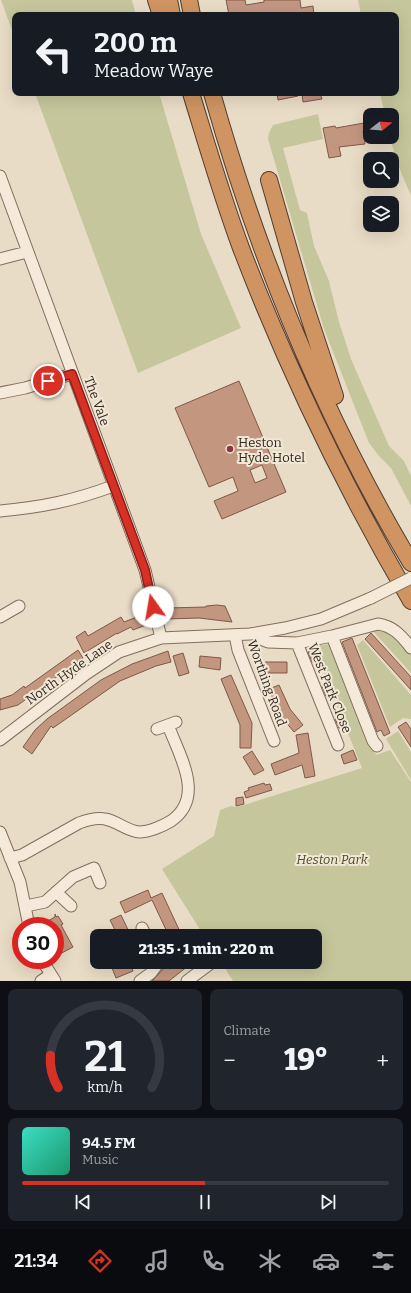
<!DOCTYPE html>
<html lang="en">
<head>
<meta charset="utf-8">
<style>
  :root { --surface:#171b24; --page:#20242c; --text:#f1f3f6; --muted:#9ea1a6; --line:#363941; --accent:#d93025 }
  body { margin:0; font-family:Bitter,serif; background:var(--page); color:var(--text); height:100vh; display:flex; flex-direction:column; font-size:15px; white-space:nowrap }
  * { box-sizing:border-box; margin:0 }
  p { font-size:13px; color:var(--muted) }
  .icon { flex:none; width:22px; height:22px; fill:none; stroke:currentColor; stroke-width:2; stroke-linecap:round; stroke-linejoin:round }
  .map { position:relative; height:981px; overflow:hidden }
  .drawer { display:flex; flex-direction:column; gap:8px; padding:8px; background:#0d0f14; flex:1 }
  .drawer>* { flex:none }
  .banner { position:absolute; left:12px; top:12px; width:387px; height:84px; border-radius:8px; box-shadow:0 4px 16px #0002; background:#171b24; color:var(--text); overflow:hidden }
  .needle { width:26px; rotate:73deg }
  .controls { position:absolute; left:363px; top:108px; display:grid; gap:8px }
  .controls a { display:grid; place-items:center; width:36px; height:36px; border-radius:8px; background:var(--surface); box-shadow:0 4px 16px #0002; font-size:20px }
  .speed { position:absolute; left:12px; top:917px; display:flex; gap:8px; font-size:20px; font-weight:700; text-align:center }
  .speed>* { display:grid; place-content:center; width:52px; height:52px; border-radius:50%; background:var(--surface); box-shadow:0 4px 16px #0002; line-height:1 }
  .speed .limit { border:6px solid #d22; background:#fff; color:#111 }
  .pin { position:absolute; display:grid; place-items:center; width:34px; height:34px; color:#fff; margin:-17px; border:2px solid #fff; border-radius:50%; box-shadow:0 1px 4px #0007 }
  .me { position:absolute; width:44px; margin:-22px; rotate:347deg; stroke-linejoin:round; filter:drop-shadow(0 0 3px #0008) }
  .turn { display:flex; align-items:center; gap:14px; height:84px; padding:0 16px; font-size:18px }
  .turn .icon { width:52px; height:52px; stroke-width:2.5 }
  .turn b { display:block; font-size:28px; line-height:34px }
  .big { font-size:30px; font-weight:800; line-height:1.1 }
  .drawer .card { flex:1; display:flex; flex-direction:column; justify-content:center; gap:6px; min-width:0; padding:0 14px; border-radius:8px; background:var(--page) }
  .drawer .dial { align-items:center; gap:0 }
  .dial svg { height:104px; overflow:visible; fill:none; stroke:var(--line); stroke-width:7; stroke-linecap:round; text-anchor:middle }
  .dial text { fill:var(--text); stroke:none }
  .song { display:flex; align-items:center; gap:12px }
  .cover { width:48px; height:48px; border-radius:6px; background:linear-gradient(135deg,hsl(170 70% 55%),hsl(160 70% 35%)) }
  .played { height:4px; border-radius:2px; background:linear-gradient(90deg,var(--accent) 50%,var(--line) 50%) }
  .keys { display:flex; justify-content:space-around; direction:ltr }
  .heat { display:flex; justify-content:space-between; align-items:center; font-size:22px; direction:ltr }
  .drawer .tiles { flex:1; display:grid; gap:8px; grid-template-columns:1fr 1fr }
  .card:last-child { grid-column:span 2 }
  .trip { position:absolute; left:90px; top:929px; width:232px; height:40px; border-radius:8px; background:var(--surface); box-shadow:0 4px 16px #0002; font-weight:800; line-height:40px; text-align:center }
  .tab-bar { display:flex; height:64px; justify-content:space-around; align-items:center; background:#090b0e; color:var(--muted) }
  .tab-bar .icon { width:28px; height:28px }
  .tab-bar .selected { color:var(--accent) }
  .tab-bar b { font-size:18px; color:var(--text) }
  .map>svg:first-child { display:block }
  .green { fill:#c5c69b }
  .building { fill:#c39680; stroke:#7f5846; fill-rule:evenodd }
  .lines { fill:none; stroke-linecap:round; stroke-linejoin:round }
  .minor-casing { stroke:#826e5e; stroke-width:13 }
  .highway-casing { stroke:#513d32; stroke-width:18 }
  .minor { stroke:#f5ead9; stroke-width:11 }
  .highway { stroke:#cf9461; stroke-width:16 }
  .minor-bridge-casing { stroke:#826e5e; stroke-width:13; stroke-linecap:butt }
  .minor-bridge { stroke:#f5ead9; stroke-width:11 }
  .route-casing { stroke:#8d1f18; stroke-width:10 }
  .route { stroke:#d93025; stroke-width:7 }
  .poi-dot { fill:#8b353d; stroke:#f1e7d5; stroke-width:1.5 }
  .labels { text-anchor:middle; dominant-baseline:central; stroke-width:4; stroke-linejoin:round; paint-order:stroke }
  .street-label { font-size:13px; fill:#342820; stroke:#f1e7d5 }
  .poi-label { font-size:13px; fill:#342820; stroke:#f1e7d5; text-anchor:start }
  .park-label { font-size:13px; font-style:italic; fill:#484e29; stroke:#f1e7d5 }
</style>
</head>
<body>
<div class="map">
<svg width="411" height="981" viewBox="0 0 411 981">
  <rect width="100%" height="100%" fill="#e9dcc6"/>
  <path class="green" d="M 1,0 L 132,0 L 136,15 L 15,15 L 15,38 Z
    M 358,0 L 411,0 L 411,195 C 402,176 395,158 390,137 L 392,137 L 392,115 L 385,115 L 380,93 L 396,93 L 396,15 L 361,15 Z
    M 35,93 L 159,93 L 201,234 L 241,328 L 138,373 Z
    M 318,114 L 323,139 L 283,148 L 300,210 L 307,213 L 314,246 L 329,281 L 339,322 L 351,359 L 389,446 L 404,461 L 411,476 L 411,506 L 391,468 L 379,456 L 369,443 L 324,329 L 268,139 L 269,133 L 273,125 Z
    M 382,628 L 388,630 L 411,653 L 411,673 L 372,630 Z
    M 363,640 L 411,695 L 411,719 L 403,718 L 390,727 L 357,645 Z
    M 331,644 L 376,755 L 390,750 L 411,782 L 411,981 L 233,981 L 221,962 L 315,962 L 315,936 L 204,936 L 162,869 L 214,836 L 220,810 L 231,806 L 236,807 L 244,805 L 362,768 L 313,646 Z
    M 398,731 L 411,752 L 411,780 L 386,739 Z"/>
  <path class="building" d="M 226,0 L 245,0 L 246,5 L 264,2 L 264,0 L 300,0 L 301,8 L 313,6 L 314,15 L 229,15 Z
    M 277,93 L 297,93 L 298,96 L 278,100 Z
    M 302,93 L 320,93 L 322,99 L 303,102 Z
    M 364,123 L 366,131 L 363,131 L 365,144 L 339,147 L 341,156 L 329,158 L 323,128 L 335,126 L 336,128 Z
    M 239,381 L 286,492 L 222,519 L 214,501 L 238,491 L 233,477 L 209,487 L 175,408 ZM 262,465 L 267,478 L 255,483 L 250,470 Z
    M 217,605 L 225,606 L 232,622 L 199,618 L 167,619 L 167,608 L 206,607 L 206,606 Z
    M 142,615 L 146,625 L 133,630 L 131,627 L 117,634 L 117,633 L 84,653 L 76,637 L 85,631 L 88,636 L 121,617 L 124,622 Z
    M 371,633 L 411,677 L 411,690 L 365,639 Z
    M 352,638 L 390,733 L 384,736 L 381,730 L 377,732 L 342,642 Z
    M 78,650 L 83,658 L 18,705 L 0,710 L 0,699 L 12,695 L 24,686 L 25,688 Z
    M 314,650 L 318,660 L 312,662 L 308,652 Z
    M 168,651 L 171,662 L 156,666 L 120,681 L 53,728 L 51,726 L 32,754 L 23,747 L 35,730 L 47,719 L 101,680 L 132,664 Z
    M 183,653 L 189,673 L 179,676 L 173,656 Z
    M 200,656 L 221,658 L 220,670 L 199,667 Z
    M 265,662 L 287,662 L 287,673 L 265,673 Z
    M 231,675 L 252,723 L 251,748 L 240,748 L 240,725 L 221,679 Z
    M 327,684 L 331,694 L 326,696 L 322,686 Z
    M 279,685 L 290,709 L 303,725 L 294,732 L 280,715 L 269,689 Z
    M 340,717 L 344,726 L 339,728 L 335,719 Z
    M 406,722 L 411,729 L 411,747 L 398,727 Z
    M 308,733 L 315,776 L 305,778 L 302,765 L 275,775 L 271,764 L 299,753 L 296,735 Z
    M 353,750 L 357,760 L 344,764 L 341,755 Z
    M 252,751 L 264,770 L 254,775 L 243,757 Z
    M 264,783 L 265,785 L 270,784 L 272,790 L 246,798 L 244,792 L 249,790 L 248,788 Z
    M 243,797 L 244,804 L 236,806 L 236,798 Z
    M 148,890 L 151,898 L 162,893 L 182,936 L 169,936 L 152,900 L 125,913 L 120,902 Z
    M 55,914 L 56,917 L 58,916 L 63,924 L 61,925 L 73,947 L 58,955 L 55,950 L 55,926 L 39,926 L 55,917 Z
    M 121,915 L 131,936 L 118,936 L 110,920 Z
    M 124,962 L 130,962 L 133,971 L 116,978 L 112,968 Z
    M 165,962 L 193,962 L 169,981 L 152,981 L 167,965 Z"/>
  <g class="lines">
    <defs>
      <path id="minor" d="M 0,176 L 145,570 L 161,638
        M 0,259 L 27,252
        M 0,393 L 25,388 L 72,374
        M 0,511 C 42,507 73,501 113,486
        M 0,617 L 19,606
        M 259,633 L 263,640 L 268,642 L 297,643 L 332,636 L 378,624 C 393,626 402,636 411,648
        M 235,635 L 238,650 L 274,741
        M 332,636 L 373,741 L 377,746
        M 297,643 L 338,745
        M 157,729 L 176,722
        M 0,740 L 86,674 L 119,652 L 161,638 L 250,634 L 285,628 L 321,619 L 371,598
        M 0,832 L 20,882 L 29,926
        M 10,858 L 22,855 L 79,823 C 87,820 96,817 105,819 C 117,821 127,831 139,832 C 149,832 163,826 171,821 C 206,797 179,755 168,725
        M 56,892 L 71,906
        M 26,906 L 45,902 L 73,877 L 94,868 L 100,883
        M 142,928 L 146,936
        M 42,960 L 55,981
        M 41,981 L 50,975
        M 140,981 L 151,973 L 157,965 L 156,962
        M 187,981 L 211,963"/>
      <path id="highway" d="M 156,0 L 161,15
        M 169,0 L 172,15
        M 189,0 L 192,15
        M 191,93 C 207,145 222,197 241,248 C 288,371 345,488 411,601
        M 212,93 C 258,256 324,417 411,563
        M 269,180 L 304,302 L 335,396"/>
    </defs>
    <use href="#minor" class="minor-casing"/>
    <use href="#highway" class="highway-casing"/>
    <use href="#minor" class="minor"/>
    <use href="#highway" class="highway"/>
    <defs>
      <path id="minor-bridge" d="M 371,598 L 411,578"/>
    </defs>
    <use href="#minor-bridge" class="minor-bridge-casing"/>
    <use href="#minor-bridge" class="minor-bridge"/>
  </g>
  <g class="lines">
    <defs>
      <path id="route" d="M 48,381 L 72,374 L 145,570 L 153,607"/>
    </defs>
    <use href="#route" class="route-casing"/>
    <use href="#route" class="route"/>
  </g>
  <circle class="poi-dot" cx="230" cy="449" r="4"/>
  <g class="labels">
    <g class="street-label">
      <text transform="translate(97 401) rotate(70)">The Vale</text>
      <text transform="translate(69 672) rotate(-35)">North Hyde Lane</text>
      <text transform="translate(267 683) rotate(70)">Worthing Road</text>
      <text transform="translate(330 688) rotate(68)">West Park Close</text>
    </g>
    <g class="poi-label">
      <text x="238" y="442">Heston<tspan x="238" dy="15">Hyde Hotel</tspan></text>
    </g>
    <g class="park-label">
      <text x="332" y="859">Heston Park</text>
    </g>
  </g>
</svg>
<div class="controls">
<a><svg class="needle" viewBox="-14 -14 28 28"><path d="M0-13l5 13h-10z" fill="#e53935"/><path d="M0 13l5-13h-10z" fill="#9ea1a6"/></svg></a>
<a><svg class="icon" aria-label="search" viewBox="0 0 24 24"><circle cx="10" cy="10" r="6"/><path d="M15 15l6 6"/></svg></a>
<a><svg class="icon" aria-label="layers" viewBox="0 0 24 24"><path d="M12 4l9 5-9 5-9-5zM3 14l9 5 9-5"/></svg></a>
</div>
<div class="speed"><div class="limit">30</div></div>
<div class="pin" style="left:48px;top:381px;background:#d93025"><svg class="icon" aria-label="arrive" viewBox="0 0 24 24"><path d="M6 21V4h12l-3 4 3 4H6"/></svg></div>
<svg class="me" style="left:153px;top:607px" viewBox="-20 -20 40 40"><circle r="19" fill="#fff"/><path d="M0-13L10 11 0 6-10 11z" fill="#d93025"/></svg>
<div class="trip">21:35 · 1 min · 220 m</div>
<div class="banner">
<div class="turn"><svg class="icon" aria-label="left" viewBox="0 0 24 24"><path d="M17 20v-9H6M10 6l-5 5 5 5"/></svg><div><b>200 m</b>Meadow Waye</div></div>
</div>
</div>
<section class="drawer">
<div class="tiles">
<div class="card dial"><svg viewBox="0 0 100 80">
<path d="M14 69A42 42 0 1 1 86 69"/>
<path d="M14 69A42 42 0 0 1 8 44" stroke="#d93025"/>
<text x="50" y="56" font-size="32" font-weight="700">21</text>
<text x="50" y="72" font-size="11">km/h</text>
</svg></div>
<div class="card"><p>Climate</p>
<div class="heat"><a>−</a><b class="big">19°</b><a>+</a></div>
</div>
<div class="card">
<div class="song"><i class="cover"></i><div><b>94.5 FM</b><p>Music</p></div></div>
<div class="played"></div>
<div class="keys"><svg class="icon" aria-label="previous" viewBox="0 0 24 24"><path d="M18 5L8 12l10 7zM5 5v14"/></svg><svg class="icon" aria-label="pause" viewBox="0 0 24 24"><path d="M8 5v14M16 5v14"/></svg><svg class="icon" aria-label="next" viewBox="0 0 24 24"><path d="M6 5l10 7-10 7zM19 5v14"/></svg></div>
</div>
</div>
</section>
<nav class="tab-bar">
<b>21:34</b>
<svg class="icon selected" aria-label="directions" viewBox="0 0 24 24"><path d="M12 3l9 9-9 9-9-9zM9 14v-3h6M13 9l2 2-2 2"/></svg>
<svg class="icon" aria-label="music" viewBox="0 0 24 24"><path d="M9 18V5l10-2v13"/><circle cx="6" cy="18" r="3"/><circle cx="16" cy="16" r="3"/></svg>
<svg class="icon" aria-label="phone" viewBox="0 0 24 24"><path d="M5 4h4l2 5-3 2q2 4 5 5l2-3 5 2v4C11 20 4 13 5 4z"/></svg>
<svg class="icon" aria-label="climate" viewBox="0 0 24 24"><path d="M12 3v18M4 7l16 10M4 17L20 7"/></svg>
<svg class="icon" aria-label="car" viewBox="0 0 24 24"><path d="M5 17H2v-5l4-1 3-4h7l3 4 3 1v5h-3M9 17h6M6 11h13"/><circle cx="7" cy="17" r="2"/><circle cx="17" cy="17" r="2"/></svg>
<svg class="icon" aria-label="filters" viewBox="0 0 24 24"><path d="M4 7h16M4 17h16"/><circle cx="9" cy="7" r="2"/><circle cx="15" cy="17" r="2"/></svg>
</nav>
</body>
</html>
